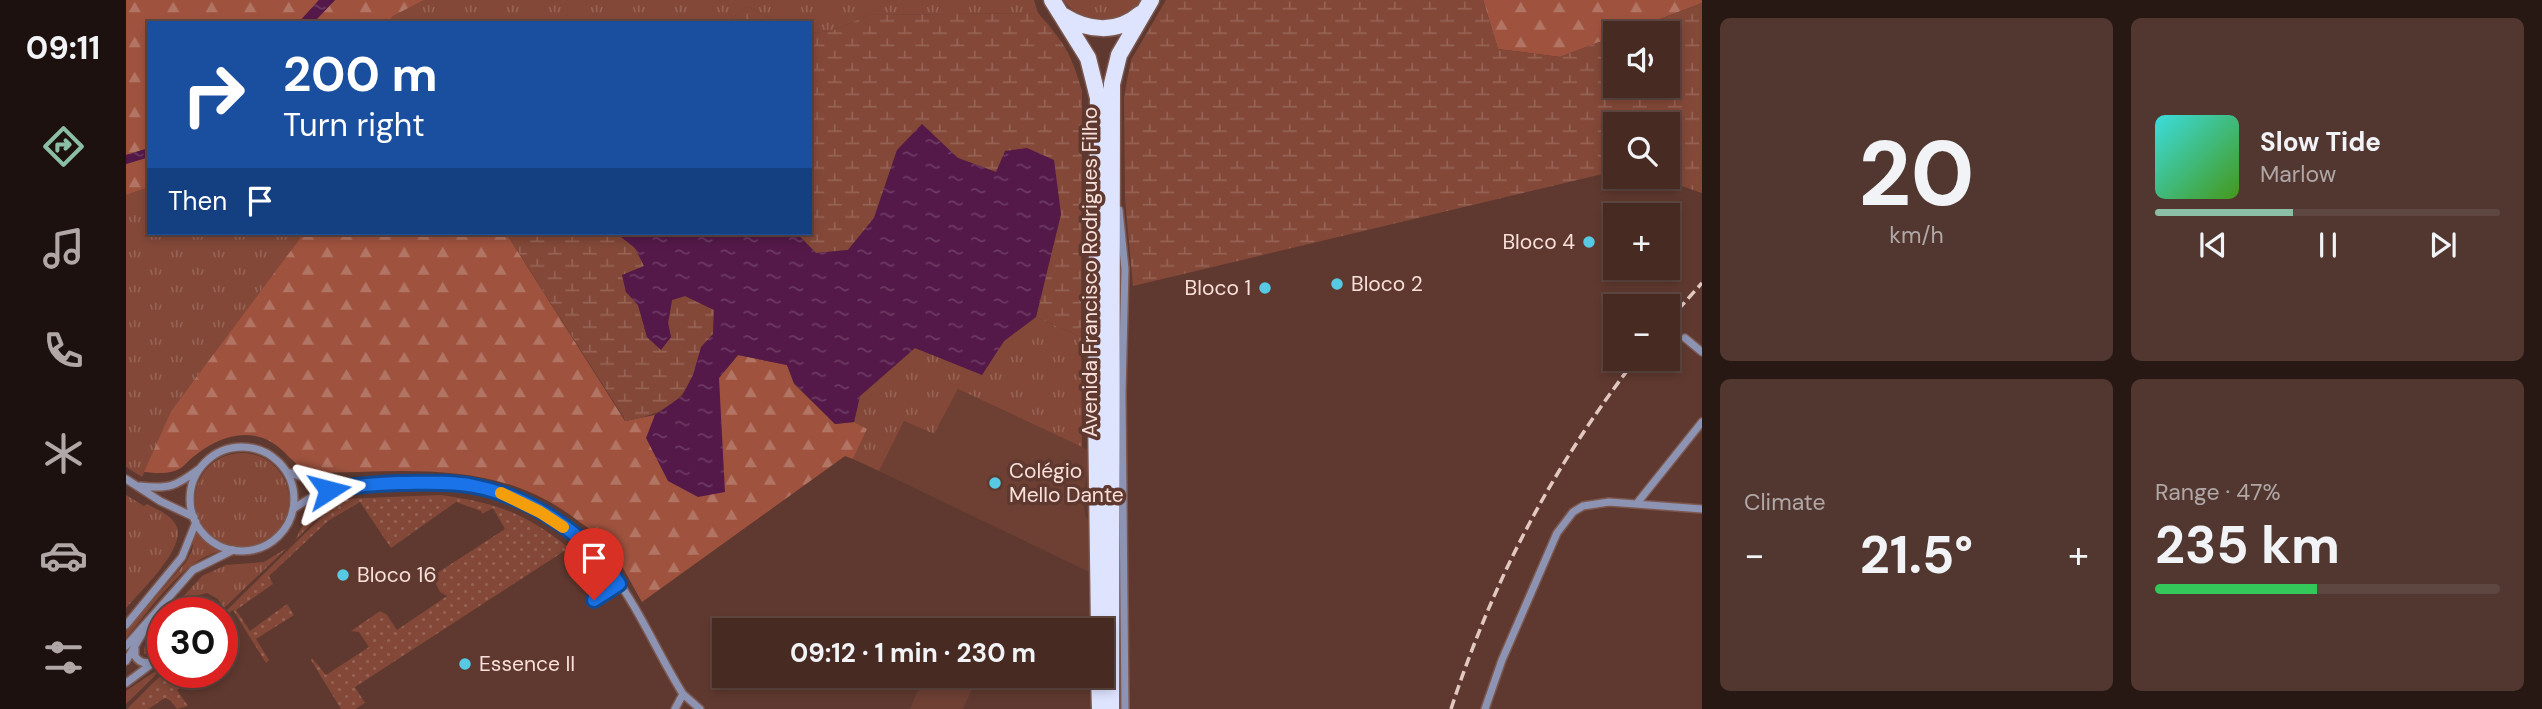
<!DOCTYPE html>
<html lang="en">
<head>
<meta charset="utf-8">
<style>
  :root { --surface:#472b23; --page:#513730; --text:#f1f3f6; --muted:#b0a7a6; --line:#5f4741; --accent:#8abfa5 }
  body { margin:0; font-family:"DM Sans",sans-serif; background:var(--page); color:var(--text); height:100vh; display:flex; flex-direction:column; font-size:26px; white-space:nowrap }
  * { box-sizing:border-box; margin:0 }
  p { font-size:23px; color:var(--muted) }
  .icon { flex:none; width:38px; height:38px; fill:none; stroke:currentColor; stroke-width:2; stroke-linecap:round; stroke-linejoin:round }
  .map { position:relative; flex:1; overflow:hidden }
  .details { display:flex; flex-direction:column; gap:18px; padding:18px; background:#271813; width:840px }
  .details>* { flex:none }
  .guide { position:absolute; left:21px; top:21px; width:665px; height:214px; border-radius:0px; box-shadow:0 4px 10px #0003,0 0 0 2px var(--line); background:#1a4fa0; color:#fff; overflow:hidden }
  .fabs { position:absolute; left:1477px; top:21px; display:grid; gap:14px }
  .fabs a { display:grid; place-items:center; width:77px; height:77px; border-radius:0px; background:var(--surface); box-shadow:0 4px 10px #0003,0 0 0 2px var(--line); font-size:35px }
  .speed { position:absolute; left:21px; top:597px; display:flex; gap:14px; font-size:35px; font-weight:700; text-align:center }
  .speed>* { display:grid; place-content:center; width:91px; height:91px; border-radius:50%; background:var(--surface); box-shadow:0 4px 10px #0003,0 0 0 2px var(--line); line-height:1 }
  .speed .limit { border:10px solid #d22; background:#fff; color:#111 }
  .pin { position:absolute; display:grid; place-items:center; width:60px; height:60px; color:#fff; margin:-72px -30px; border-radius:50% 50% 50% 0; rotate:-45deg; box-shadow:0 0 7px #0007 }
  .pin .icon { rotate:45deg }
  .me { position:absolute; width:77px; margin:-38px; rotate:81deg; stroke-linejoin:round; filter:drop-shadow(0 0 5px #0008) }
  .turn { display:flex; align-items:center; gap:24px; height:147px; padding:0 21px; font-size:32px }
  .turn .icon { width:91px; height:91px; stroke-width:2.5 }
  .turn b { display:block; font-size:49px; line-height:60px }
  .then { display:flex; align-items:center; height:66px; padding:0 21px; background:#0003; gap:14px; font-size:26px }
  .big { font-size:52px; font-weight:700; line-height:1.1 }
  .details .card { flex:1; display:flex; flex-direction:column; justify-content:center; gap:10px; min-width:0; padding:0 24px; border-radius:10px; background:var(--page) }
  .details .dial { align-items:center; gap:0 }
  .dial b { font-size:91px; line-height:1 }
  .song { display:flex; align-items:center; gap:21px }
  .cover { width:84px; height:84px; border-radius:10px; background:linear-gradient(135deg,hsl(180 70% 55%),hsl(100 70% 35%)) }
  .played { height:7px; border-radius:4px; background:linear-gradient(90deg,var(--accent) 40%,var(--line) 40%) }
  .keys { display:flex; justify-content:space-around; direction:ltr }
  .heat { display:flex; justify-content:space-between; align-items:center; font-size:38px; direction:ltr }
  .charge { height:10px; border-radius:5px; background:linear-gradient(90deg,#34c759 47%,var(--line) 0) }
  .details .tiles { flex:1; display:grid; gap:18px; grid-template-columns:repeat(2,1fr) }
  .trip { position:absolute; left:586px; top:618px; width:402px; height:70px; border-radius:0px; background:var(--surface); box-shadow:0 4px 10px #0003,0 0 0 2px var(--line); font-weight:700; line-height:70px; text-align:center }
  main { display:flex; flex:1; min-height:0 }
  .tabs { display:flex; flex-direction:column; width:126px; justify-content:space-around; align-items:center; background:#1c110e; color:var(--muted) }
  .tabs .icon { width:49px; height:49px }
  .tabs .on { color:var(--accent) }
  .tabs b { font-size:32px; color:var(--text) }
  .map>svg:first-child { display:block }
  .built { fill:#6e4034 }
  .grass { fill:url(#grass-tufts) }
  .forest { fill:url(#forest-firs) }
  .wetland { fill:url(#wetland-marsh) }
  .park { fill:url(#park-dots) }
  .water { fill:url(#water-ripples) }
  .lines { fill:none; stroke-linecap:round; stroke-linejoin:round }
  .minor-casing { stroke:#7b574e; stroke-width:10 }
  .primary-casing { stroke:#7b574e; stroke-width:19 }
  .minor { stroke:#8d93b3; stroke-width:7 }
  .primary { stroke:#dee4fe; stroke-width:16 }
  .rail { stroke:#e3c8c1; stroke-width:3.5; stroke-dasharray:10 5; stroke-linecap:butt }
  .route-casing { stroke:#114b97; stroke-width:18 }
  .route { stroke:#1a73e8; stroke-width:12 }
  .slow { stroke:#f59e0b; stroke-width:12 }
  .poi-dot { fill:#58c9e3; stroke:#5f392f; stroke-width:2.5 }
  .labels { text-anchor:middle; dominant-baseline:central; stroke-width:7; stroke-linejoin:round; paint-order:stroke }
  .poi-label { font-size:21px; fill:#f9e0da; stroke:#5f392f; text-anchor:start }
  .street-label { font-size:21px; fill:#f9e0da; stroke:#5f392f }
</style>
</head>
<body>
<main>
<nav class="tabs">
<b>09:11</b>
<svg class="icon on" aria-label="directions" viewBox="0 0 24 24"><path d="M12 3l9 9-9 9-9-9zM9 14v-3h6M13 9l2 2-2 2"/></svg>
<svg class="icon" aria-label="music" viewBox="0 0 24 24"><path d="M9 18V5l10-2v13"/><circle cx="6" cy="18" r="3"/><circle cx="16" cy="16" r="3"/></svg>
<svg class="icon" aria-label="phone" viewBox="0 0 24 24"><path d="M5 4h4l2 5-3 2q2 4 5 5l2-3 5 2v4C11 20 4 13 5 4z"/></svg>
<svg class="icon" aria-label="climate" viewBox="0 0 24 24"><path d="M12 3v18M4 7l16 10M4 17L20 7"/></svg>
<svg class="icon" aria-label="car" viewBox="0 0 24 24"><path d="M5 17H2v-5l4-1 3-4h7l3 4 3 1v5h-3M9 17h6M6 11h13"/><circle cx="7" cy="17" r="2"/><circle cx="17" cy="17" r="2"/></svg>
<svg class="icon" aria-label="filters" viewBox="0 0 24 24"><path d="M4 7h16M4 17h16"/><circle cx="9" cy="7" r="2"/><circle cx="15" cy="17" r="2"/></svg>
</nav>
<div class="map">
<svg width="1576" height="709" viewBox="0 0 1576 709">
  <defs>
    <pattern id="grass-tufts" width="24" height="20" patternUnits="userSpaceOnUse" patternTransform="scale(1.75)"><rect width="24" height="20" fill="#834838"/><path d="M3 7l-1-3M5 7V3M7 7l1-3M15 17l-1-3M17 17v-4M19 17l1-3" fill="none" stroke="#956254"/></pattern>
    <pattern id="forest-firs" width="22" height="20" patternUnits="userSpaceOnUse" patternTransform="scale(1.75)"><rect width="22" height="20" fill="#9f533f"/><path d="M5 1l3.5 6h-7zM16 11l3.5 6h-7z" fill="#b27463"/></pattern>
    <pattern id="wetland-marsh" width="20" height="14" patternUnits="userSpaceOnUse" patternTransform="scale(1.75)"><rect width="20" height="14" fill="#834838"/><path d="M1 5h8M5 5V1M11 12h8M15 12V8" fill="none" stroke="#956254"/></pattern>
    <pattern id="park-dots" width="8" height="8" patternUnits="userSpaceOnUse" patternTransform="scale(1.75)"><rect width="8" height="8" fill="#834838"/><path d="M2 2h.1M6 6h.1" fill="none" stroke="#956254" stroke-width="1.8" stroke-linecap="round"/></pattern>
    <pattern id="water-ripples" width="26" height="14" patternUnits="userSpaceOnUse" patternTransform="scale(1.75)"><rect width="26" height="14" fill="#541949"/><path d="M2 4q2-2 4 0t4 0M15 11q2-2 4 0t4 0" fill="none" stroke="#6d3a63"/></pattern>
  </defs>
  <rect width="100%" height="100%" fill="#5f392f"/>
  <path class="built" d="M 832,389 L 964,451 L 957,499 L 959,515 L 965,525 L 966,571 L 961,571 L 753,471 L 778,421 L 808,434 Z
    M 812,676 L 852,676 L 837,709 L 784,709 L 796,680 L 808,684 Z"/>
  <path class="grass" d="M 298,0 L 908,0 L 912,13 L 742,15 L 706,31 L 684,33 L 684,23 L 654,23 L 621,6 L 600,23 L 262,23 L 267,16 Z
    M 937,0 L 1015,0 C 997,30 956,26 937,0 Z
    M 23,187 L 23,233 L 178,233 L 45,411 L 16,477 L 0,467 L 0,195 Z
    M 910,317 L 955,337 L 956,447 L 832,389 L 808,434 L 778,421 L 753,471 L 727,459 L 741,429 L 728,422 L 734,396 L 789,348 L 856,374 L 878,341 Z
    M69 500a47 47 0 1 1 94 0a47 47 0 1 1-94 0Z
    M 0,495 L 18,506 L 21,504 C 32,510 46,515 51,527 C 59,549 14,592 0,608 Z
    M 215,496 L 169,540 C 180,520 188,498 215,496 Z
    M 69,531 L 86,547 L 94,551 C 55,561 25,609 0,638 L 0,631 L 60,562 L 66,551 Z
    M 161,548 L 98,608 L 92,599 L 81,593 L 70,596 L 58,612 L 43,612 L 76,576 L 100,565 L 138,562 Z
    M 37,621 L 37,641 L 34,640 L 26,654 L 18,654 L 18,648 Z
    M 37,666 L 37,668 L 0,704 L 0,691 Z"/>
  <path class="forest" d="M 0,0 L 193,0 L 172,23 L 23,23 L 23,148 L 0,155 Z
    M 209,0 L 298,0 L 267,16 L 262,23 L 187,23 Z
    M 1357,0 L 1576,0 L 1576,3 L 1497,33 L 1489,33 L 1489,36 L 1434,57 L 1372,49 Z
    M 23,157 L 23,187 L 0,195 L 0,164 Z
    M 178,233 L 380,233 L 499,421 L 529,415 L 521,438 L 593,378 L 612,355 L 661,365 L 668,384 L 709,424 L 728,422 L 741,429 L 727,459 L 719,456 L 516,602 C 505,583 494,560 480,543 C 473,534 460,527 451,520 C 371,458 280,472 185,473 C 166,465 157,445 137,438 C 112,429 86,441 67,457 C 63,460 59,465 55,468 C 43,475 31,473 18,472 L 45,411 Z"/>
  <path class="wetland" d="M 1040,0 L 1357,0 L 1372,49 L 1434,57 L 1489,36 L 1489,86 L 1542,86 L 1542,33 L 1497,33 L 1576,3 L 1576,193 L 1529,177 L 1542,177 L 1542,124 L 1489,124 L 1489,171 L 1007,286 L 999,199 L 998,97 L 1005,60 Z
    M 621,6 L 654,23 L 600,23 Z
    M 912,13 C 939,44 944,51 956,91 L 955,337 L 910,317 L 935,214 L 870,172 L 832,158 L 771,150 L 748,218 L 722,250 L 690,253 L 673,235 L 673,233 L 684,233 L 684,33 L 706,31 L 742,15 Z
    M 380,233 L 490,233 L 509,248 L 519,266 L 496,275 L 500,292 L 512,305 L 521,337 L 535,349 L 545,337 L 542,323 L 546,300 L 559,296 L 588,310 L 587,334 C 574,348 574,355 568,373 C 556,406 531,415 500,421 Z"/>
  <path class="park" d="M 315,495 C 370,503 398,512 443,548 L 229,687 L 239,703 L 229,709 L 215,709 L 185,660 L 186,658 L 200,675 L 243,647 L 233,632 L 225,631 L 254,611 L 261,615 L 271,630 L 321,596 L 314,592 L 309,582 L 302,579 L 379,529 L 367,508 L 356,514 L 355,511 L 330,502 L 265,548 L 234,502 L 202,521 L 143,576 L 147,584 L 110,610 L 124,631 L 161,604 L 168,615 L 130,639 L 143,660 L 140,663 L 107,610 L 103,613 L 100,611 L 214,499 Z
    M 38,672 L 77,672 L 51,690 L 62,706 L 51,709 L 45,701 L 39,698 L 22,709 L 1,709 Z"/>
  <path class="water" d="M 193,0 L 209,0 L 187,23 L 172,23 Z
    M 796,124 L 832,158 L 870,172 L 879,151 L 901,148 L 928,160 L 935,214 L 910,317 L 878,341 L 856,375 L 789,348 L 734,396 L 728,422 L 709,424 L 668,383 L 661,365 L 612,355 L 593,378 L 599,492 L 572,497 L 542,481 L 520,438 L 529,415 L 556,396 L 567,375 L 575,347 L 587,334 L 588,310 L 559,296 L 546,300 L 542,323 L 545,337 L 535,350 L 521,337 L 512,305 L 500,292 L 496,275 L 518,266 L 509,248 L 490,233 L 673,233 L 673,236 L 690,253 L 722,250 L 748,218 L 771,150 Z
    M 23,148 L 23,157 L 0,164 L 0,155 Z"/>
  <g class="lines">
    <defs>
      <path id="minor" d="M 993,210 L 999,269 L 996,393 L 999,709
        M 1559,338 L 1576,352
        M64 499a52 52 0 1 1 104 0a52 52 0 1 1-104 0Z
        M 161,472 C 173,476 184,480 197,483 C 237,489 279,482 319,483 C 381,485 446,520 484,570 C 513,608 532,654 557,694 L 574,709
        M 0,479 L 34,501 L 68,517
        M 14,486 C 43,489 49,487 73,469
        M 1512,502 L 1576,422
        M 167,509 L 192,493 L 218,487
        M 468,600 L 493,584
        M 0,625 L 56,557 L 70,522
        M 0,646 L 67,570 L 107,550
        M 9,649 L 9,656 C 14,664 21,664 28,661
        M 0,661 L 19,629
        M 0,683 L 35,657
        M 549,709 L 557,694
        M 1359,709 L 1376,660 L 1431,533 L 1447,512 L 1457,506 L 1483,502 L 1576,509"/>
      <path id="primary" d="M 926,0 L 962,58 L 972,98 L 970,410 L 973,630
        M 938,16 C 962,31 991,34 1014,14
        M 973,676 L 974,709
        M 985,709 L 986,84 L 993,55 L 1025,0"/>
    </defs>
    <use href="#minor" class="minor-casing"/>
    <use href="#primary" class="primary-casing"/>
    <use href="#minor" class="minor"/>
    <use href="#primary" class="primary"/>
    <path class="rail" d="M 1542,321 L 1576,283
      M 1325,709 C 1368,578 1426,468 1510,359"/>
  </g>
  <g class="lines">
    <defs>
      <path id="route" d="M 203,490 C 226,485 248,484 273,483 C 297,483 324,481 348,486 C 405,497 462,535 493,584 L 468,600"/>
    </defs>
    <use href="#route" class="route-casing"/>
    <use href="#route" class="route"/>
    <path class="slow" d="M 375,493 L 414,512 L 437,527"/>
  </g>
  <g class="poi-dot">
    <circle cx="1463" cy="242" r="7"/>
    <circle cx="1211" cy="284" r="7"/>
    <circle cx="1139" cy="288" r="7"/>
    <circle cx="869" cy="483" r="7"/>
    <circle cx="217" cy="575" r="7"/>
    <circle cx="339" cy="664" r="7"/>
  </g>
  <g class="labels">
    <g class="poi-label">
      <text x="1449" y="242" text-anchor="end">Bloco 4</text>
      <text x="1225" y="284">Bloco 2</text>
      <text x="1125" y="288" text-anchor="end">Bloco 1</text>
      <text x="883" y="471">Colégio<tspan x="883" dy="24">Mello Dante</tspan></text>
      <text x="231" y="575">Bloco 16</text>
      <text x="353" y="664">Essence II</text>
    </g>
    <g class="street-label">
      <text transform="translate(964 272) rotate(-90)">Avenida Francisco Rodrigues Filho</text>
    </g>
  </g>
</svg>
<div class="fabs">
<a><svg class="icon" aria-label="sound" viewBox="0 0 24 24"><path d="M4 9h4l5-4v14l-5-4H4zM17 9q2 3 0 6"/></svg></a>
<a><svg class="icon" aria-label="search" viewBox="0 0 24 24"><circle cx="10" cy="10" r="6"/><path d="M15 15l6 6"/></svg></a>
<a>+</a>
<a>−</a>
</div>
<div class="speed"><div class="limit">30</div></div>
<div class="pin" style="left:468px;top:600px;background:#d93025"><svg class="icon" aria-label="arrive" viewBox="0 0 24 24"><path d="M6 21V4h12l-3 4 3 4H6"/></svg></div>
<svg class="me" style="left:203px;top:490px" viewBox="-20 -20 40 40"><path d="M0-17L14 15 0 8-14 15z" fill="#1a73e8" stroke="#fff" stroke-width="4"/></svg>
<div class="trip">09:12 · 1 min · 230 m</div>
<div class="guide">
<div class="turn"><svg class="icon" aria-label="right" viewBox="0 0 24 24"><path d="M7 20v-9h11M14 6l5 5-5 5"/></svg><div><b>200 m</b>Turn right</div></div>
<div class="then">Then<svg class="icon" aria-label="arrive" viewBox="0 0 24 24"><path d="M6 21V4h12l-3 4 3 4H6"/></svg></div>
</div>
</div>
<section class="details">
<div class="tiles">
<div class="card dial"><b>20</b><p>km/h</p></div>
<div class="card">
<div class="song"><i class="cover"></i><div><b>Slow Tide</b><p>Marlow</p></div></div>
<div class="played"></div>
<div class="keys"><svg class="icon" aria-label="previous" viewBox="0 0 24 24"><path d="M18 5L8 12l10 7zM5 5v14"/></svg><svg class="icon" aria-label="pause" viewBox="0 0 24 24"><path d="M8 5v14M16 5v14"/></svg><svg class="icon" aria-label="next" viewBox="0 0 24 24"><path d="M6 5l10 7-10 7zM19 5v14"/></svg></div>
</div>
<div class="card"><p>Climate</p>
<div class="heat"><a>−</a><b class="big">21.5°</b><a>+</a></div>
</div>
<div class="card"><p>Range · 47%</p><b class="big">235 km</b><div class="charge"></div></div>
</div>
</section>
</main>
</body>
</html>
